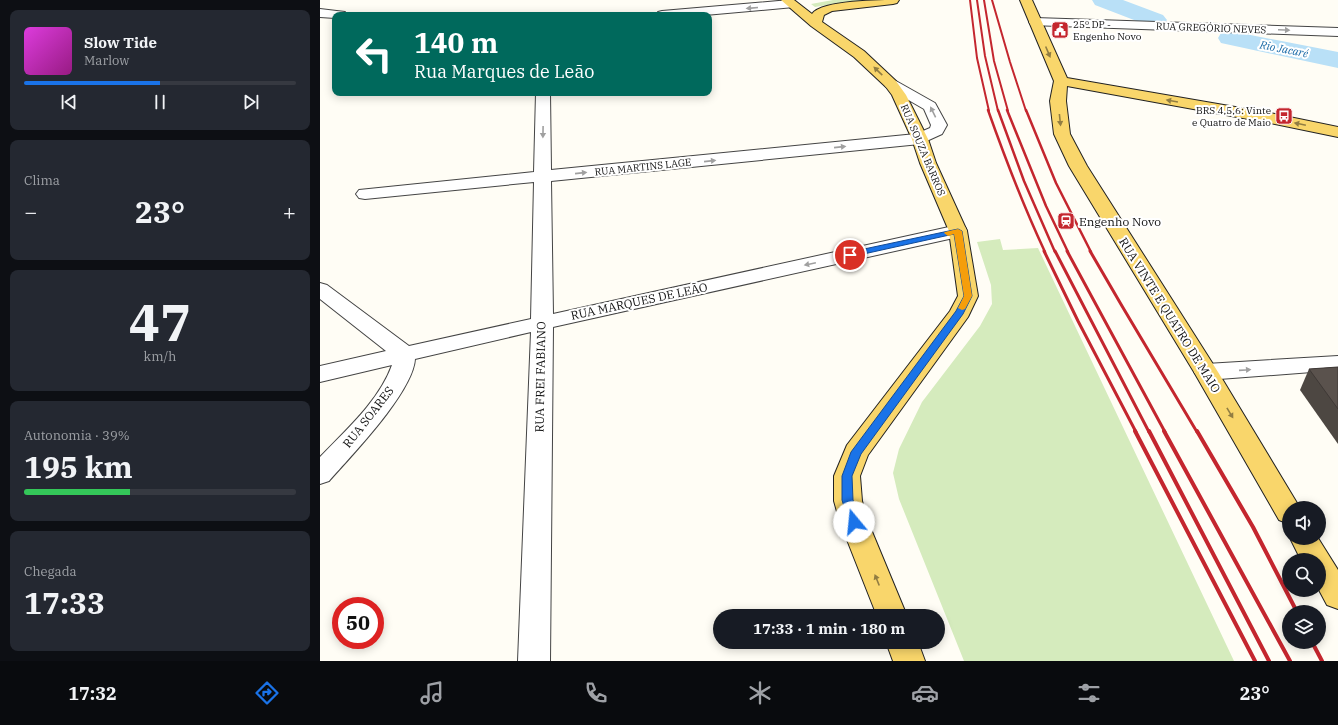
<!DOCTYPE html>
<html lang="pt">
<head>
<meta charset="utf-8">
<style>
  :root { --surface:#171b24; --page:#242831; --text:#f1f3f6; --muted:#9ea1a6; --line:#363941; --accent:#1a73e8 }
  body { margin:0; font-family:"IBM Plex Serif",serif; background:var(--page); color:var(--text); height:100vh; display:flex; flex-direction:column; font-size:15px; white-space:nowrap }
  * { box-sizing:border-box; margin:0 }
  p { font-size:13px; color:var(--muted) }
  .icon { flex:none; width:22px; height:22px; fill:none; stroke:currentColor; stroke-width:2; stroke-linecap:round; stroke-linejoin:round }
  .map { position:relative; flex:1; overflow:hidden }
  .details { display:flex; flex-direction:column; gap:10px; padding:10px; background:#0d0f14; width:320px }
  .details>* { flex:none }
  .hud { position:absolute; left:12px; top:12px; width:380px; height:84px; border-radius:8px; box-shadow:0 2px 10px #0003; background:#00695c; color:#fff; overflow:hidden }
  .buttons { position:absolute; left:962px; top:501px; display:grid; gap:8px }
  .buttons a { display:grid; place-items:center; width:44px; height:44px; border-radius:50%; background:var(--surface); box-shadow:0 2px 10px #0003; font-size:20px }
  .speed { position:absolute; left:12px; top:597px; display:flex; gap:8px; font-size:20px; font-weight:700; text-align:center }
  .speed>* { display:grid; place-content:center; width:52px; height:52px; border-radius:50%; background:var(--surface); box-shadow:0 2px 10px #0003; line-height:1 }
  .speed .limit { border:6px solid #d22; background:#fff; color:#111 }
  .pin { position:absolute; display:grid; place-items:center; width:34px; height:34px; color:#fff; margin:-17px; border:2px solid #fff; border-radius:50%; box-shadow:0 1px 4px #0007 }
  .me { position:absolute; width:44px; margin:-22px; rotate:343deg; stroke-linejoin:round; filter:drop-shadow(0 0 3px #0008) }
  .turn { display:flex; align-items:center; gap:14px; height:84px; padding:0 16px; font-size:18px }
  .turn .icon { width:52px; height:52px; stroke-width:2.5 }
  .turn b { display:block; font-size:28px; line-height:34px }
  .big { font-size:30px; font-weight:700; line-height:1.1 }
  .details .tile { flex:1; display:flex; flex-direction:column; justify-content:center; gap:6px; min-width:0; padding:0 14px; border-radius:8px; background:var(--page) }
  .details .dial { align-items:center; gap:0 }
  .dial b { font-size:52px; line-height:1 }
  .song { display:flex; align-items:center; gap:12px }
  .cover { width:48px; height:48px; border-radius:6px; background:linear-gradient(135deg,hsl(300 70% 55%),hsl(310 70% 35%)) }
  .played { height:4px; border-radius:2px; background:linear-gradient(90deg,var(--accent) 50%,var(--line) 50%) }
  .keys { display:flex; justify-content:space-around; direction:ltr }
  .heat { display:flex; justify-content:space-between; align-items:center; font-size:22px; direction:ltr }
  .charge { height:6px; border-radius:3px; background:linear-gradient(90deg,#34c759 39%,var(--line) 0) }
  .trip { position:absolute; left:393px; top:609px; width:232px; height:40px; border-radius:20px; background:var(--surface); box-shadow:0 2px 10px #0003; font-weight:700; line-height:40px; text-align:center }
  .dock { display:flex; height:64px; justify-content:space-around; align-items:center; background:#090b0e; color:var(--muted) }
  .dock .icon { width:28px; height:28px }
  .dock .on { color:var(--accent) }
  .dock b { font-size:18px; color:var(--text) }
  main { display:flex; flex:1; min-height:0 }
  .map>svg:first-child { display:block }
  .green { fill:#d5ebbd }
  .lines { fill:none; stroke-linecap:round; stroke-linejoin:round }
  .river { fill:#b9e0f7; fill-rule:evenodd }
  .minor-casing { stroke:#444; stroke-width:2 }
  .major-casing { stroke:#222; stroke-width:2 }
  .minor { fill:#fff; fill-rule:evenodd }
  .major { fill:#f9d66b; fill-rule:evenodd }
  .rail-far3 { stroke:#c4262e; stroke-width:2 }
  .rail-far2 { stroke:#c4262e; stroke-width:2.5 }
  .rail-far1 { stroke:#c4262e; stroke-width:3 }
  .rail { stroke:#c4262e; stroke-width:4 }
  .wall { fill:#4d4742 }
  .building { fill:#5a524d; stroke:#3f3936 }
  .oneway { fill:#a0a0a0 }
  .oneway2 { fill:#917d42 }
  .route { fill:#1a73e8; stroke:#114b97 }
  .slow { fill:#f59e0b }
  .labels { text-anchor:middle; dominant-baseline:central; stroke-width:4; stroke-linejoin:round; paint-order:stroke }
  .far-poi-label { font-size:10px; fill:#111; stroke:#fff; text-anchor:start }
  .far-street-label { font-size:10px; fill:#111; stroke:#fff }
  .far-water-label { font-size:11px; font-style:italic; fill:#1768a6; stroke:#fff }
  .poi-label { font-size:12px; fill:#111; stroke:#fff; text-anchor:start }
  .street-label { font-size:12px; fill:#111; stroke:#fff }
</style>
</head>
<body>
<main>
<section class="details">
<div class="tile">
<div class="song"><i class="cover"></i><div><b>Slow Tide</b><p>Marlow</p></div></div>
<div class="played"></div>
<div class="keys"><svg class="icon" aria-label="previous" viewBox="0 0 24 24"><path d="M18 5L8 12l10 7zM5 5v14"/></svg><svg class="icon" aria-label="pause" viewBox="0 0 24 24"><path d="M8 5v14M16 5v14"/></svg><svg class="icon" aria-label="next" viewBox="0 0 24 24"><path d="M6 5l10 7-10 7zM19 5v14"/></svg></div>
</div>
<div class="tile"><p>Clima</p>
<div class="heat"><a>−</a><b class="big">23°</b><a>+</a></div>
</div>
<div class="tile dial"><b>47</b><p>km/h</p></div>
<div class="tile"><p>Autonomia · 39%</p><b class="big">195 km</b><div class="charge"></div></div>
<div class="tile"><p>Chegada</p><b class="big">17:33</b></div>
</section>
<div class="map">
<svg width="1018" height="661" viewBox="0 0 1018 661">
  <rect width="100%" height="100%" fill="#fffdf5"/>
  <path class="green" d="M 513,0 L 548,0 L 512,4 L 495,7 L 491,4 Z
    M 680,239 L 683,250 L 718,248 L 914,661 L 644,661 L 579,499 L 573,473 L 579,449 L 602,402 L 660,326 L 672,304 L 671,285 L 657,242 Z"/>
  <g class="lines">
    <path class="river" d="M 772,0 L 803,0 L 843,15 L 847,20 L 843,25 L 835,27 L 827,25 L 775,5 Z
      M 910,31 L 1018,52 L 1018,68 L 901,43 L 898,38 L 901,33 Z"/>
    <defs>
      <path id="minor" d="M 470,0 L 474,1 L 476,4 L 474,7 L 385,15 L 336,15 L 338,12 L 342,11 Z
        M 0,9 L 25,12 L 27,15 L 15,15 L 15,18 L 0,17 Z
        M 715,18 L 1018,28 L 1018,36 L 711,25 L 709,22 L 711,19 Z
        M 571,80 L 576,81 L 615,103 L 627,125 L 622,134 L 600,144 L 231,181 L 233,314 L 638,225 L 645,227 L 647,231 L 645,235 L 638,237 L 233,327 L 230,661 L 198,661 L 211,332 L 95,359 C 93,392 32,455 9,481 L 0,484 L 0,457 C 26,430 59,401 72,365 L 0,382 L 0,366 L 66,351 L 0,299 L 0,283 L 7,285 L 89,346 L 211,319 L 214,182 L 45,199 L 39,198 L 36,194 L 39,190 L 214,172 L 216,93 L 230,93 L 231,170 L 596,134 L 610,128 L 611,125 L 604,109 L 566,87 L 564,84 L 566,81 Z
        M 1018,356 L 1018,370 L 886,380 L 878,377 L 874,372 L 878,367 L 886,364 Z"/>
      <path id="major" d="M 461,0 L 474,0 L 492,14 C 501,0 561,0 579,0 L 577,3 L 573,4 L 512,11 L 504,15 L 502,22 L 544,51 L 576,81 L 586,95 L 608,139 L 616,163 L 647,231 L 658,296 L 648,317 L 548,455 L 540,476 L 542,501 L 548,522 L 587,616 L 557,616 L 520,522 L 514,501 L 514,476 L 527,445 L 630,311 L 638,296 L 629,231 L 600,163 L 592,139 L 572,95 L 566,87 L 534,57 L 491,26 Z
        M 700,0 L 712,0 L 747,78 L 950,113 L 1018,127 L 1018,137 L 950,123 L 747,86 L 746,101 L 750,134 L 767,166 L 898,372 L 980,508 L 969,508 L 969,524 L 959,520 L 874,372 L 749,166 L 734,134 L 730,101 L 734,81 Z
        M 970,538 L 998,538 L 1018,570 L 1018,609 L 1007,605 L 999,590 L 999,560 L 981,560 Z
        M 566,642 L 598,642 L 605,661 L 573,661 Z"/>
    </defs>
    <use href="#minor" class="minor-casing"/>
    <use href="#major" class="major-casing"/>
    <use href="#minor" class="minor"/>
    <use href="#major" class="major"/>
    <path class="rail-far3" d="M 650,0 L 657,58 L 669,111
      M 657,0 L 665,56 L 678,111
      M 664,0 L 674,61 L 688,111
      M 672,0 L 690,62 L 706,111"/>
    <path class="rail-far2" d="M 668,110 C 685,158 703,205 725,252
      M 678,110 L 704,181 L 735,252
      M 687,110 L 726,206 L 748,252
      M 706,110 L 736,183 L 771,252"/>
    <path class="rail-far1" d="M 724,251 L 758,321 L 816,432
      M 735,251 L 829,432
      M 747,251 L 845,432
      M 770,251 L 802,306 L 877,432"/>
    <path class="rail" d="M 815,431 L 935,661
      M 829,431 L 949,661
      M 844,431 L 970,661
      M 877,431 L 933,527 L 977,612
      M 992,642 L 1002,661"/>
  </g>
  <path class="wall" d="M 1018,367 L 1018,444 L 980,390 L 989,369 Z"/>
  <path class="building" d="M 1018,367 L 1018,409 L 989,369 Z"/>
  <defs><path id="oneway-solid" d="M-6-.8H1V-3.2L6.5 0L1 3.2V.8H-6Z"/></defs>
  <g class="oneway">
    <use href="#oneway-solid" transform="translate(432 8) rotate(175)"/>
    <use href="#oneway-solid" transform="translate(964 30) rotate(2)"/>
    <use href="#oneway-solid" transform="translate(613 112) rotate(-116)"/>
    <use href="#oneway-solid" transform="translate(223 132) rotate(91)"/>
    <use href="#oneway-solid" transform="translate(520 147) rotate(-6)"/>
    <use href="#oneway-solid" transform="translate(390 161) rotate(-6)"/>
    <use href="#oneway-solid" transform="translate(261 173) rotate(-6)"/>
    <use href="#oneway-solid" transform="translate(490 264) rotate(168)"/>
    <use href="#oneway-solid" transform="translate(925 370) rotate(-4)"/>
  </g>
  <g class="oneway2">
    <use href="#oneway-solid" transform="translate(728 52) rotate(67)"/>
    <use href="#oneway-solid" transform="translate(558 71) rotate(-136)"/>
    <use href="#oneway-solid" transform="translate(852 101) rotate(-170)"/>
    <use href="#oneway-solid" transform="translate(740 120) rotate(84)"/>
    <use href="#oneway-solid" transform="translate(980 124) rotate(-168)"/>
    <use href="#oneway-solid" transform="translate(910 413) rotate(59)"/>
    <use href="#oneway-solid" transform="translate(557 580) rotate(-112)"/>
  </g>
  <path class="route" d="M 638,229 L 642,231 L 652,296 L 643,314 L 541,454 L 532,476 L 533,500 L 540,522 L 539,526 L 534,527 L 530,526 L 522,500 L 522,476 L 531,452 L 636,311 L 644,296 L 634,234 L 530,257 L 526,255 L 530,252 Z"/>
  <path class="slow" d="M 638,229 L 642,231 L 652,296 L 645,309 L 642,310 L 638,308 L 644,296 L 634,234 L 628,236 L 624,233 L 625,232 Z"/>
  <defs>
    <symbol id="civic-square" viewBox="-11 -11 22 22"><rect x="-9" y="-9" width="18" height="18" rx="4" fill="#c4262e" stroke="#fff"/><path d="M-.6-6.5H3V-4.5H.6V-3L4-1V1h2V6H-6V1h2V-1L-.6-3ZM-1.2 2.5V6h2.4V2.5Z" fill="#fff"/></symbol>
    <symbol id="bus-square" viewBox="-11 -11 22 22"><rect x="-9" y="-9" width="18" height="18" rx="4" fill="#c4262e" stroke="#fff"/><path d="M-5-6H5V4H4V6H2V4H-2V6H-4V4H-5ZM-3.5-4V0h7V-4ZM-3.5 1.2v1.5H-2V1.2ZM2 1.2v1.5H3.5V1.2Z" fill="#fff"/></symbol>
    <symbol id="station-square" viewBox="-11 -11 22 22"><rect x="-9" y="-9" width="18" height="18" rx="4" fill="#c4262e" stroke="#fff"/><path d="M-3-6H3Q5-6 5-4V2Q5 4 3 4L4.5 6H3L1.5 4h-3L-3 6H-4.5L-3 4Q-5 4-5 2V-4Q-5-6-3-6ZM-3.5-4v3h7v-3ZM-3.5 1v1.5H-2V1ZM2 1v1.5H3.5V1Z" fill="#fff"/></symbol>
  </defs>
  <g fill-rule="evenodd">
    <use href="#civic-square" x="730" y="20" width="20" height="20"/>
    <use href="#bus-square" x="954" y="106" width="20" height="20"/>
    <use href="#station-square" x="736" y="211" width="20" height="20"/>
  </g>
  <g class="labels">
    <g class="far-poi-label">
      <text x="753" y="24">25º DP -<tspan x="753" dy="12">Engenho Novo</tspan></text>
      <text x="951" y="110" text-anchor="end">BRS 4,5,6: Vinte<tspan x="951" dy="12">e Quatro de Maio</tspan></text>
    </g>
    <g class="far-street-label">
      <text transform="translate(891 28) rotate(2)">RUA GREGÓRIO NEVES</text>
      <text transform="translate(603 150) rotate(67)">RUA SOUZA BARROS</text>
      <text transform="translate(323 167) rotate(-6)">RUA MARTINS LAGE</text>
    </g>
    <g class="far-water-label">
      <text transform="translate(964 49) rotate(11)">Rio Jacaré</text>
    </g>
    <g class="poi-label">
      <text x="759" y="221">Engenho Novo</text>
    </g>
    <g class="street-label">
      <text transform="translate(319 301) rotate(-12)">RUA MARQUES DE LEÃO</text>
      <text transform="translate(850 315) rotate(58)">RUA VINTE E QUATRO DE MAIO</text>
      <text transform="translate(220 377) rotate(-89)">RUA FREI FABIANO</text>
      <text transform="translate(48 417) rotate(-52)">RUA SOARES</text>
    </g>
  </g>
</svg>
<div class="buttons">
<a><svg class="icon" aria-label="sound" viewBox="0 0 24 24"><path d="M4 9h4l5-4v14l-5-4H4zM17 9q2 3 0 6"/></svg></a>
<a><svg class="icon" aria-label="search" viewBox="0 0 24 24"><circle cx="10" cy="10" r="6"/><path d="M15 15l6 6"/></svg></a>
<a><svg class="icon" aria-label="layers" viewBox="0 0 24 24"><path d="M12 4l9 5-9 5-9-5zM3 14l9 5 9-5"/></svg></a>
</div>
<div class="speed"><div class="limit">50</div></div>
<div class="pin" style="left:530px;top:255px;background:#d93025"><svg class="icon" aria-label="arrive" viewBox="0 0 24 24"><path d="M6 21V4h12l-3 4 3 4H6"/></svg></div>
<svg class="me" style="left:534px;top:522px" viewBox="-20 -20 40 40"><circle r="19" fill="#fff"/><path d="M0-13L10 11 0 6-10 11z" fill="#1a73e8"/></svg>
<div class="trip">17:33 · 1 min · 180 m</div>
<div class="hud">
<div class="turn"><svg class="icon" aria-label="left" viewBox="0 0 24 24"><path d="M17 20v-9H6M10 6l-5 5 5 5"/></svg><div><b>140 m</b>Rua Marques de Leão</div></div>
</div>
</div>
</main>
<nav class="dock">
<b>17:32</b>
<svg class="icon on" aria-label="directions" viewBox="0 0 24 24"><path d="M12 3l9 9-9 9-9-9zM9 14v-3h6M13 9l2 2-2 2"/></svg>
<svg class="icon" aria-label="music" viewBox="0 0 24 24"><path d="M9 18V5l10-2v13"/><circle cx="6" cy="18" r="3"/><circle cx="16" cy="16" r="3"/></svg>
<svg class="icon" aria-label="phone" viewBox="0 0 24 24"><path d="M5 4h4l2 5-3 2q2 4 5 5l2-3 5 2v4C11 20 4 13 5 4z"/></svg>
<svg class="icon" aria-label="climate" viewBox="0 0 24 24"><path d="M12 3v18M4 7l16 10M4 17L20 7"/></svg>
<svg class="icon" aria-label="car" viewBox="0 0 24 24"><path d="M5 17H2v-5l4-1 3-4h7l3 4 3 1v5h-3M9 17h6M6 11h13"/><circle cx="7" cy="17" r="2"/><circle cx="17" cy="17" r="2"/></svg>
<svg class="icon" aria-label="filters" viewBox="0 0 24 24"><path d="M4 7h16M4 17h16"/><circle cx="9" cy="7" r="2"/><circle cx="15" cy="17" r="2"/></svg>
<b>23°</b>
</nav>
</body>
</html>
